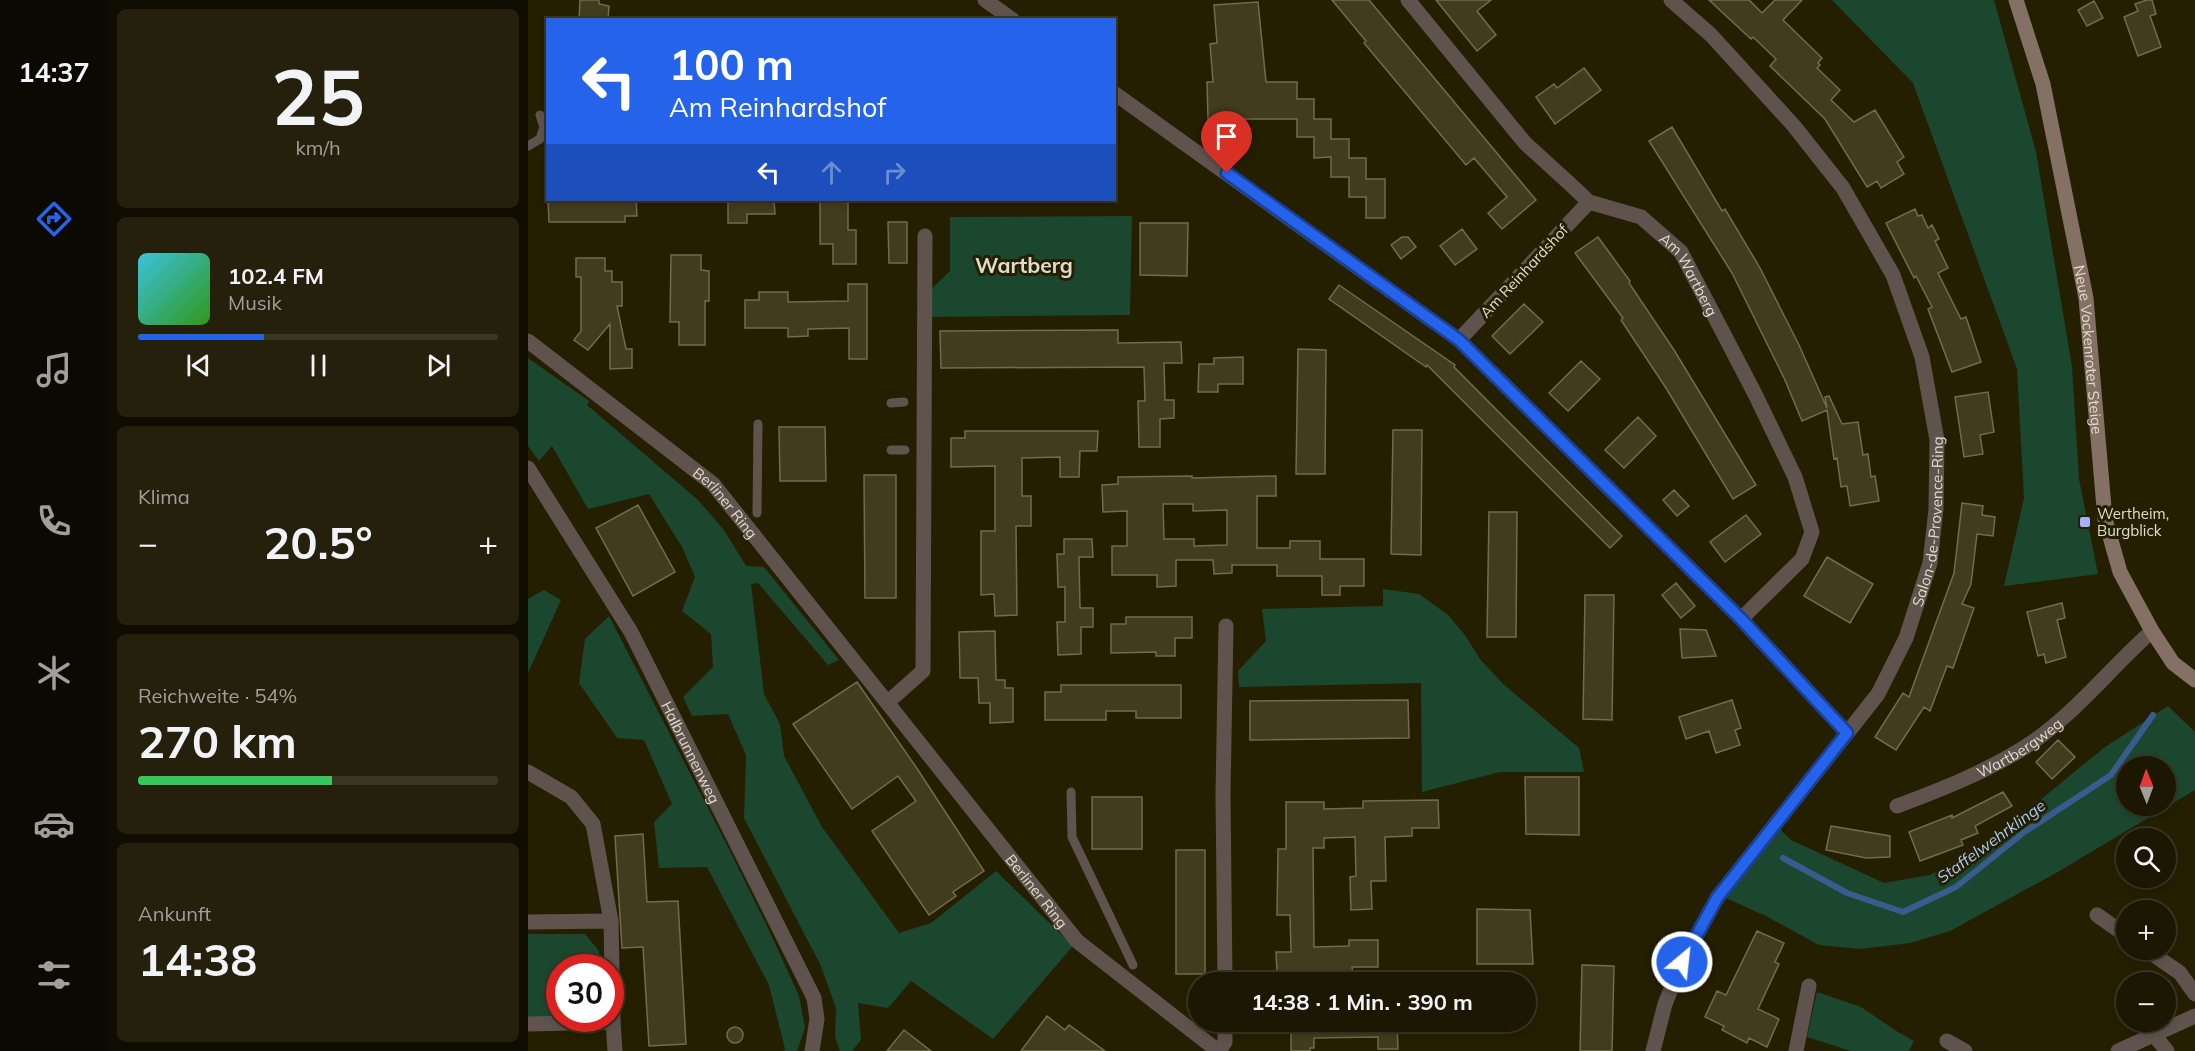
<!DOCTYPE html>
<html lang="de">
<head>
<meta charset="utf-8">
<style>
  :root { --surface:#1c1702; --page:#25200c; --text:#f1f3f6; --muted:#a09f99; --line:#3a3624; --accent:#2563eb }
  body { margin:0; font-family:Mulish,sans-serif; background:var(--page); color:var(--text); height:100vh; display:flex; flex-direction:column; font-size:22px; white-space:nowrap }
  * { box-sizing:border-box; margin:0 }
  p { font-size:20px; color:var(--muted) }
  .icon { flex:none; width:33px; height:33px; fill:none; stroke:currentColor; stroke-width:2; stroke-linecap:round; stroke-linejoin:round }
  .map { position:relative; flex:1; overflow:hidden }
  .drawer { display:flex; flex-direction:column; gap:9px; padding:9px; background:#0f0d01; width:420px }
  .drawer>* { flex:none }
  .top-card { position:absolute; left:18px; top:18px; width:570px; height:183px; border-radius:0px; box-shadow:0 3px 9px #0003,0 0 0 2px var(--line); background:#2563eb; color:#fff; overflow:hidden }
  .needle { width:39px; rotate:359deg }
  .buttons { position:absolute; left:1588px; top:756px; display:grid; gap:12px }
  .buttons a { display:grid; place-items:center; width:60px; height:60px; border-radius:50%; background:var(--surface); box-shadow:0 3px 9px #0003,0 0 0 2px var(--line); font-size:30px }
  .speed { position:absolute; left:18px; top:954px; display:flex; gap:12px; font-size:30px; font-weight:700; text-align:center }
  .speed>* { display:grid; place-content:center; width:78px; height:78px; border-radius:50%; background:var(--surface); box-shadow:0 3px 9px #0003,0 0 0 2px var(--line); line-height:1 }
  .speed .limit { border:9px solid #d22; background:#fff; color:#111 }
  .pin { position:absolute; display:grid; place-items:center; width:51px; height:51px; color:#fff; margin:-62px -26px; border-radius:50% 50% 50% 0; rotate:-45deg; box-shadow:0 0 6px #0007 }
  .pin .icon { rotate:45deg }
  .me { position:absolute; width:66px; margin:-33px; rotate:28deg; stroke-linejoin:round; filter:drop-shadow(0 0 4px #0008) }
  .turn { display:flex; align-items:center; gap:21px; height:126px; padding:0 24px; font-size:27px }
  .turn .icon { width:78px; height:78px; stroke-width:2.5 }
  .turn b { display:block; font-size:42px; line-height:51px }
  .lanes { display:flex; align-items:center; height:57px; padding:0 24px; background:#0003; justify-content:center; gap:30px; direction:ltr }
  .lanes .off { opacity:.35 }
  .big { font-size:45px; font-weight:700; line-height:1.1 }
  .drawer .widget { flex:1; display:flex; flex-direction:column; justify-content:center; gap:9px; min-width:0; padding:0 21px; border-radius:9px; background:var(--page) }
  .drawer .dial { align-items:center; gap:0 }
  .dial b { font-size:78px; line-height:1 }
  .song { display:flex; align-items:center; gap:18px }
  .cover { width:72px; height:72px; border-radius:9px; background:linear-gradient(135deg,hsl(190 70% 55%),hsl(110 70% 35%)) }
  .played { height:6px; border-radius:3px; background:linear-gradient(90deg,var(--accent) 35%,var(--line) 35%) }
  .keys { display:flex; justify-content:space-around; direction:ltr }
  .heat { display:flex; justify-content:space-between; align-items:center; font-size:33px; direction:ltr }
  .charge { height:9px; border-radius:4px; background:linear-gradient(90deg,#34c759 54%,var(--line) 0) }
  .trip { position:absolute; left:660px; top:972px; width:348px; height:60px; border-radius:30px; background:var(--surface); box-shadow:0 3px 9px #0003,0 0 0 2px var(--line); font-weight:700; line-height:60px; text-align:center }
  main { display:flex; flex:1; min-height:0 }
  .tab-bar { display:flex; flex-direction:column; width:108px; justify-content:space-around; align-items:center; background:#0b0901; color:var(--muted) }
  .tab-bar .icon { width:42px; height:42px }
  .tab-bar .selected { color:var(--accent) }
  .tab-bar b { font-size:27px; color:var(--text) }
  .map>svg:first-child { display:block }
  .green { fill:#1b472f; fill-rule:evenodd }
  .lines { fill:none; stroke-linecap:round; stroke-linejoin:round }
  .stream { stroke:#395c8e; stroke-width:6 }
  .building { fill:#423c1e; stroke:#726b4c; stroke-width:1.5; fill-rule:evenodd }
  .service { stroke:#60534d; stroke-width:9 }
  .minor { stroke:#60534d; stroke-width:15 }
  .tertiary { stroke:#60534d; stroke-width:15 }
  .secondary { stroke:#857066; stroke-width:15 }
  .route-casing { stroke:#184099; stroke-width:15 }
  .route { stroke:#2563eb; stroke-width:10 }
  .poi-dot { fill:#a4b2fc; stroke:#251f02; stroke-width:2 }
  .labels { text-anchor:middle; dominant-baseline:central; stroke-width:6; stroke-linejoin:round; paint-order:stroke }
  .street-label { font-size:15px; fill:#e0dccb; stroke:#251f02 }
  .poi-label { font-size:15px; fill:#e0dccb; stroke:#251f02; text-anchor:start }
  .water-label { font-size:16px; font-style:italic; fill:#abcaf8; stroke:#251f02 }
  .district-label { font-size:21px; font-weight:bold; fill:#e0dccb; stroke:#251f02 }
</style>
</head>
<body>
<main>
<nav class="tab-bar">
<b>14:37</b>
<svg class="icon selected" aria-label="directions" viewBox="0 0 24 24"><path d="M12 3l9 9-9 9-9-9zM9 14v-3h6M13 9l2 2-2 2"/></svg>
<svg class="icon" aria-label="music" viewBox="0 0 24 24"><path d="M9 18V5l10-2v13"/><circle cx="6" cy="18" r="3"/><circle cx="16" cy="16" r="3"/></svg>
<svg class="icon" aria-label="phone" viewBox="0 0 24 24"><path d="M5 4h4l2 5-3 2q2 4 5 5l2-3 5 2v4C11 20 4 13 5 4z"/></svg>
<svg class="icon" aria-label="climate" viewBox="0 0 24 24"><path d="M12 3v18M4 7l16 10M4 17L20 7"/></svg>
<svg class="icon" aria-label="car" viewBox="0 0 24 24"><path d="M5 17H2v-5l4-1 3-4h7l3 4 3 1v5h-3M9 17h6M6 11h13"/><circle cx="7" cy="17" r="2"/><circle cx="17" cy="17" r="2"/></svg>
<svg class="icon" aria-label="filters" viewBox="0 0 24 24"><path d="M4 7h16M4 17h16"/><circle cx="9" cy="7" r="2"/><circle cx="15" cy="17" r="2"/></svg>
</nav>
<section class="drawer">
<div class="widget dial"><b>25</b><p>km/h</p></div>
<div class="widget">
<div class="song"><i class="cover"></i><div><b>102.4 FM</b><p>Musik</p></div></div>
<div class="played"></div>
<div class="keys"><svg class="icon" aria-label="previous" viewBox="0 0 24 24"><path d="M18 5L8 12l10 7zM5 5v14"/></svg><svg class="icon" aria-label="pause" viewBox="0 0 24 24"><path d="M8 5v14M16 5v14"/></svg><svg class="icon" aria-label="next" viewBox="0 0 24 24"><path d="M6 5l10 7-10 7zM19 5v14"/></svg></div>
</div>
<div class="widget"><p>Klima</p>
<div class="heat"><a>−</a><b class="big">20.5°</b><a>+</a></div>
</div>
<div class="widget"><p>Reichweite · 54%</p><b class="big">270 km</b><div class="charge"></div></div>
<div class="widget"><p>Ankunft</p><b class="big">14:38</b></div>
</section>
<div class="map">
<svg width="1667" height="1051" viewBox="0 0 1667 1051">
  <rect width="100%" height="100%" fill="#251f02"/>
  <path class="green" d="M 1304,0 L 1466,0 L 1508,152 L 1544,367 L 1551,479 L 1570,574 L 1476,586 L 1496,498 L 1489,369 L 1385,83 Z
    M 604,216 L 602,315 L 396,317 L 397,295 L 422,271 L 422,217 Z
    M 0,358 L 61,401 L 59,405 L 170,500 L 196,530 L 218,566 L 236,567 L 311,660 L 300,665 L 230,583 L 223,584 L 236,694 L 252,724 L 256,756 L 294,827 L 371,933 L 403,923 L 468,871 L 545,946 L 465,1039 L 383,981 L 360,1008 L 330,1003 L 333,1040 L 324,1051 L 312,1051 L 307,1037 L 308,1008 L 292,964 L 216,818 L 218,755 L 200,714 L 164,716 L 155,697 L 185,667 L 183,634 L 154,611 L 167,577 L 154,547 L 121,494 L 60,509 L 24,446 L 11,461 L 0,446 Z
    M 855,589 L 891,594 L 920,615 L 937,635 L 952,659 L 974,683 L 1051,748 L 1056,772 L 972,772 L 894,792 L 893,683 L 711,687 L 710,671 L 738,641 L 734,609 L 855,606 Z
    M 16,590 L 33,600 L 0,673 L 0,599 Z
    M 81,616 L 200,847 L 240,928 L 271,996 L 277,1028 L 269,1051 L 255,1051 L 257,1049 L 241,985 L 179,867 L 131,868 L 126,822 L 144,804 L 116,740 L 89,738 L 51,683 L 57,639 Z
    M 1640,706 L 1667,732 L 1667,790 L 1528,873 L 1422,931 L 1382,943 L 1332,949 L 1291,945 L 1238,916 L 1191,895 L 1247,824 L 1263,840 L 1356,883 L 1402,875 L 1462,841 L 1577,747 ZM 1599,766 L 1638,766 L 1638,806 L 1599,806 Z
    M 0,934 L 57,934 L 71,951 L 72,967 L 32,968 L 31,1016 L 0,1017 Z
    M 1289,992 L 1333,1007 L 1370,1032 L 1386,1041 L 1381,1051 L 1323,1051 L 1279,1037 Z"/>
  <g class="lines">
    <path class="stream" d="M 1255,858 L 1319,893 L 1375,912 L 1428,887 L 1495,833 L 1583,775 L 1625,715"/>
  </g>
  <path class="building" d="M 52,0 L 71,0 L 71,4 L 81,6 L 80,20 L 51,20 Z
    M 804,0 L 841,0 L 1008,200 L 974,229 L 960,213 L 979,197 L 946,158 L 938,165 L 836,43 L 838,41 Z
    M 908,0 L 963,0 L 949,11 L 968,35 L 949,51 Z
    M 1181,0 L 1221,0 L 1234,13 L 1247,0 L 1274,0 L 1255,20 L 1294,58 L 1290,63 L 1292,65 L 1289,68 L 1312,90 L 1303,100 L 1326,122 L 1347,110 L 1376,157 L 1369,162 L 1376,174 L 1353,188 L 1349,181 L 1339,187 L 1297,119 L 1242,66 L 1248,59 L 1225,37 L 1223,39 Z
    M 1619,0 L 1624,0 L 1628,14 L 1622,16 L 1633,47 L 1610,56 L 1596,17 L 1610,11 L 1607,4 Z
    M 1566,1 L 1575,18 L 1559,26 L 1550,10 Z
    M 730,2 L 738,82 L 769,82 L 769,99 L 786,99 L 786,119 L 803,119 L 803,139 L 821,139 L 821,158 L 838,158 L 838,179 L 857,179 L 857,218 L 838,218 L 838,197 L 821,197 L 821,177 L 803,177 L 803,157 L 786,158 L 786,137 L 769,137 L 769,119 L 680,119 L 679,82 L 685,82 L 682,44 L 689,43 L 686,5 Z
    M 1056,68 L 1073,90 L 1027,124 L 1008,97 L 1026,84 L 1029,88 Z
    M 1144,127 L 1194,211 L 1197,209 L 1232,268 L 1271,345 L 1299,408 L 1297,397 L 1301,396 L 1314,424 L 1330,422 L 1335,455 L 1340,454 L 1343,477 L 1347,476 L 1351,501 L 1322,506 L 1319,486 L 1313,487 L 1309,458 L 1306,459 L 1299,410 L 1274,421 L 1257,380 L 1204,273 L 1121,141 Z
    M 20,200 L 108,200 L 109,216 L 97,216 L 97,222 L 21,222 Z
    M 200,200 L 246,200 L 247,214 L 219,214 L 219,223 L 200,223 Z
    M 292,200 L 320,200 L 320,230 L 328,230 L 328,264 L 305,264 L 305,244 L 292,244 Z
    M 1387,209 L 1390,216 L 1394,215 L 1400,228 L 1404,225 L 1411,239 L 1407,241 L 1420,268 L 1410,273 L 1433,319 L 1438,317 L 1453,362 L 1424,372 L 1400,309 L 1404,307 L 1388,276 L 1386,278 L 1358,223 Z
    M 360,222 L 379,222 L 379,263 L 361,263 Z
    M 612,223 L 660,223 L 659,276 L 612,275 Z
    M 934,229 L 949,249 L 927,265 L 912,246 Z
    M 874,237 L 880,237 L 888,247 L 873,259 L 863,245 Z
    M 1070,237 L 1102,281 L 1101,283 L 1146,350 L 1228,485 L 1205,499 L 1138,388 L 1093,320 L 1095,318 L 1047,253 Z
    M 143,255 L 173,255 L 173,270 L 181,271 L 181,301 L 177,301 L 177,345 L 151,345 L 151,322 L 142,322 Z
    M 48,258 L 77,258 L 77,271 L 84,271 L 84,282 L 94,282 L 94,306 L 89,306 L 98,349 L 104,349 L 104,368 L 82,369 L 82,324 L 60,350 L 46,340 L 53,331 L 53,277 L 48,277 Z
    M 320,284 L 339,284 L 339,359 L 321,359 L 321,328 L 280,329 L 280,336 L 260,337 L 260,328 L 217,328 L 217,300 L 231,300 L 231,292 L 260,292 L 260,302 L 320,301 Z
    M 811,285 L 927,365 L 926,367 L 1094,536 L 1082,548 L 899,365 L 898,367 L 801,299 Z
    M 996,304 L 1015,322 L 982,354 L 964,336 Z
    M 590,330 L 590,343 L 653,342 L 654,363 L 636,363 L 637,400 L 646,400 L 646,418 L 632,419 L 632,447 L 611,447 L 610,401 L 617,401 L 616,367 L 413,368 L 412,331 Z
    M 770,349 L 798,350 L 797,474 L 768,474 Z
    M 715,357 L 715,384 L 690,384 L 690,392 L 670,392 L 671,364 L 686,364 L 686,358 Z
    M 1053,361 L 1072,379 L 1040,411 L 1021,393 Z
    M 1460,392 L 1466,432 L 1452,435 L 1455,454 L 1436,457 L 1427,397 Z
    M 1110,417 L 1128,436 L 1096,468 L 1077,450 Z
    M 251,427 L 297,427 L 298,481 L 252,481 Z
    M 865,430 L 894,430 L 893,555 L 863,554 Z
    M 437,431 L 570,431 L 569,451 L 552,451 L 551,477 L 532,477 L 532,457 L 494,458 L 494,496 L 503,496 L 503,526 L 488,526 L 489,615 L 467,616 L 466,594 L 453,595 L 453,531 L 467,531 L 467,466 L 423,467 L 423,438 L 437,438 Z
    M 336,475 L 368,475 L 368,598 L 337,598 Z
    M 664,476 L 664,478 L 748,476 L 748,496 L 729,496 L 729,548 L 762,548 L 762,541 L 792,541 L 792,559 L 836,559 L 836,586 L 812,586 L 812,595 L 794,595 L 794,576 L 749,576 L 749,565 L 704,565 L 704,573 L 686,574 L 685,560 L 648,560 L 648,586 L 629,587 L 629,575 L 584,575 L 584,546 L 599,546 L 599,511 L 575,512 L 574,485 L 590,484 L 590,477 ZM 635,504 L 665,504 L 665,511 L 699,510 L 699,545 L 666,546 L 666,539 L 636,539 Z
    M 1146,490 L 1161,506 L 1149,516 L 1135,500 Z
    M 1434,503 L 1455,506 L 1454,515 L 1467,517 L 1465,536 L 1449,534 L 1443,584 L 1434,604 L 1446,608 L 1425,668 L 1419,666 L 1402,711 L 1396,707 L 1368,750 L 1347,737 L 1375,693 L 1381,697 L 1426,573 Z
    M 110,505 L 147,572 L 105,596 L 68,528 Z
    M 961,512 L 989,512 L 988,637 L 959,637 Z
    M 1218,515 L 1233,534 L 1197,562 L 1182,542 Z
    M 536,539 L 564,539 L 565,557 L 551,557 L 552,608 L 565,608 L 565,627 L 553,627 L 553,654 L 530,655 L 529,622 L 537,622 L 537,587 L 530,587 L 529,554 L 536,554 Z
    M 1299,557 L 1345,584 L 1322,623 L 1276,596 Z
    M 1148,583 L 1167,606 L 1153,618 L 1134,595 Z
    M 1057,595 L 1086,595 L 1084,720 L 1055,719 Z
    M 1534,603 L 1537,618 L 1529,620 L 1538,657 L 1518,663 L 1516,654 L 1510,656 L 1499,612 Z
    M 598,617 L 664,617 L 664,638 L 647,638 L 647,656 L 628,656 L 628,652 L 583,653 L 583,624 L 598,624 Z
    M 1152,629 L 1178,630 L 1188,656 L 1154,658 Z
    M 467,631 L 468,680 L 477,680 L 477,688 L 485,688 L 485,722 L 462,723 L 462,703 L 451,703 L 450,678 L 432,678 L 431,632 Z
    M 329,682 L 388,767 L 456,871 L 425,892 L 428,896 L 401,915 L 344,831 L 388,801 L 370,776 L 324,809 L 265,724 Z
    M 533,685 L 653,685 L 653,718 L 608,718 L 608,711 L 578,711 L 578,720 L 517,720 L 517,692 L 533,692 Z
    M 880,700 L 881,738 L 722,740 L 722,701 Z
    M 1204,700 L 1213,728 L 1207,730 L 1212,745 L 1188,753 L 1181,731 L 1158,739 L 1151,717 Z
    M 1530,740 L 1547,757 L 1524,779 L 1508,762 Z
    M 997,777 L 1051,777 L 1051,835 L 998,834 Z
    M 1475,792 L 1484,806 L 1447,826 L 1450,833 L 1433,840 L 1435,845 L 1392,861 L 1381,832 L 1424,815 L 1424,818 Z
    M 564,797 L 614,797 L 614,849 L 564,849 Z
    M 910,800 L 911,828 L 884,828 L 884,836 L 857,837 L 858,881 L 843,881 L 844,909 L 823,910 L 822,877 L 828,876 L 827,837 L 796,838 L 796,848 L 785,848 L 786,947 L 821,946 L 821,940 L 850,940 L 850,967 L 824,967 L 825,975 L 785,976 L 785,982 L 765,982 L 765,972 L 749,973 L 748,952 L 763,952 L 762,915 L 749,915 L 750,849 L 758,849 L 758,802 L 796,802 L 796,809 L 835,808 L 835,801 Z
    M 1303,826 L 1362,836 L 1362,857 L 1338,858 L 1298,850 Z
    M 115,834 L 119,902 L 150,901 L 158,1044 L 121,1046 L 115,947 L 94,948 L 87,836 Z
    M 648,850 L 677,850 L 677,974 L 648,974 Z
    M 949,909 L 1002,910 L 1005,964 L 949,964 Z
    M 1229,931 L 1256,943 L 1247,962 L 1251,964 L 1230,1009 L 1251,1019 L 1239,1047 L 1221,1038 L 1219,1043 L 1194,1030 L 1196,1026 L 1177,1017 L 1189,991 L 1198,995 Z
    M 1054,965 L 1086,966 L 1084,1051 L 1052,1051 Z
    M 519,1016 L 537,1030 L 541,1025 L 577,1051 L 493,1051 Z
    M 763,1022 L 869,1022 L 870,1049 L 850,1049 L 850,1037 L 786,1038 L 786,1048 L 782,1048 L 782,1051 L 763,1051 Z
    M199 1035a8 8 0 1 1 16 0a8 8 0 1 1-16 0Z
    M 376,1030 L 403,1051 L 359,1051 Z"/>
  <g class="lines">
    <path class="service" d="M 0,146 L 12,139 L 16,127 L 12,115
      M 363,403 L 376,402
      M 363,450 L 377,450
      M 229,513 L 230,424
      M 543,792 L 544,837 L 605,965"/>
    <g class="minor">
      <path d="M 457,0 L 485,20"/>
      <path id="s1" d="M 880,0 L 997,143 L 1042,184 L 1061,202 L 1113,217 L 1153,252 L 1227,394 L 1267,477 L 1284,532 L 1274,559 L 1213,619"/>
      <path d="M 586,93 L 931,340"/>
      <path d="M 1061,202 L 931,340 L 1213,619 L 1319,733"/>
      <path id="s2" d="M 0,468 L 103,632 L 286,998 L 289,1019 L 284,1051"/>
      <path d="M 360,702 L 395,671 L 397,236"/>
      <path d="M 0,772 L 43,797 L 65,824 L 83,921"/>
      <path id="s3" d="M 1369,806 C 1412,790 1455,773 1494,749 C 1544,718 1581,669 1624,631"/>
      <path d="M 1569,915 L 1599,936"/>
      <path d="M 0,922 L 83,921 L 85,1022"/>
      <path d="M 1619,950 L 1652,973 L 1667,994"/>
      <path d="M 697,982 L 695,794 L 698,626"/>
      <path d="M 0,1024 L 85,1022 L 87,1051"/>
      <path d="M 1626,1035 L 1639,1051"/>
      <path d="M 1419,1041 L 1437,1051"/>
      <path d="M 691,1051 L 697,1042 L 697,1022"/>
      <path id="s4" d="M 1125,1051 L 1137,1004 L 1154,962 L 1189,898 L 1350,694 L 1378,638 L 1402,563 L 1408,509 L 1409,440 L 1394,357 L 1365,275 L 1315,188 L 1266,126 L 1183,35 L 1143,0"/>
      <path d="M 1268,1051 L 1281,986"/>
      <path d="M 1590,1051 L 1667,1016"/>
    </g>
    <path class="tertiary" id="s5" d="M 0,341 L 185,484 L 549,941 L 690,1051"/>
    <path class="secondary" id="s6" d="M 1488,0 L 1515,84 L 1558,298 L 1577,519 L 1592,572 L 1624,631 L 1645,663 L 1667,680"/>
  </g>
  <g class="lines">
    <defs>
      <path id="route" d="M 699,173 L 931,340 L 1213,619 L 1319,733 L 1189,898 L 1154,962"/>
    </defs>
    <use href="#route" class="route-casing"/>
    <use href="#route" class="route"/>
  </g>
  <rect class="poi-dot" x="1551" y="516" width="12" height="12" rx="3"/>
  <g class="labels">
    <g class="street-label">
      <text transform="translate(996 271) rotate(-47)">Am Reinhardshof</text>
      <text stroke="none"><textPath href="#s1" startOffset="402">Am Wartberg</textPath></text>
      <text stroke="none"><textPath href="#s6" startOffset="358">Neue Vockenroter Steige</textPath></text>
      <text stroke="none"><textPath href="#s5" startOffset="256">Berliner Ring</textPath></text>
      <text stroke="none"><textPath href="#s4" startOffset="609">Salon-de-Provence-Ring</textPath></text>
      <text stroke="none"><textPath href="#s3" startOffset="136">Wartbergweg</textPath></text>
      <text stroke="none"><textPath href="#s2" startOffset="328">Halbrunnenweg</textPath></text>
      <text stroke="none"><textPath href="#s5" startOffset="754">Berliner Ring</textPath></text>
    </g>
    <g class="poi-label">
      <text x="1569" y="513">Wertheim,<tspan x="1569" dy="17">Burgblick</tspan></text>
    </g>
    <g class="water-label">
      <text transform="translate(1463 841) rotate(-36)">Staffelwehrklinge</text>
    </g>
    <g class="district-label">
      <text x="496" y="265">Wartberg</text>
    </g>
  </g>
</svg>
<div class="buttons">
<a><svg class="needle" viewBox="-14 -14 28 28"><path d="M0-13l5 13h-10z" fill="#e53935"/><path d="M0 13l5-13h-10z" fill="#a09f99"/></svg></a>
<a><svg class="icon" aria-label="search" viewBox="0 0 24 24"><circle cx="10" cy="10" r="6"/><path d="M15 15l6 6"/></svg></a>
<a>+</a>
<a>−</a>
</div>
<div class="speed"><div class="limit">30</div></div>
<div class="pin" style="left:699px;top:173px;background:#d93025"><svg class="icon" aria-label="arrive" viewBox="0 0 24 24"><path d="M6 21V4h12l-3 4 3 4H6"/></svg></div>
<svg class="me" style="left:1154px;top:962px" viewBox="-20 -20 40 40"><circle r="17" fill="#2563eb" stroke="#fff" stroke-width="3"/><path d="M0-11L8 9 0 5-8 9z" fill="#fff"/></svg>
<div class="trip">14:38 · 1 Min. · 390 m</div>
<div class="top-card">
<div class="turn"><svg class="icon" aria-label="left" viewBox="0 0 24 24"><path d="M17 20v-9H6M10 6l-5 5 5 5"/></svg><div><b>100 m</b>Am Reinhardshof</div></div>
<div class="lanes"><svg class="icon" aria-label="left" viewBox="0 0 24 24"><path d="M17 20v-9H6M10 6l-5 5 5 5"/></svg><svg class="icon off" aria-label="ahead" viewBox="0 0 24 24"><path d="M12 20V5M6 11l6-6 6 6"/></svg><svg class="icon off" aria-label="right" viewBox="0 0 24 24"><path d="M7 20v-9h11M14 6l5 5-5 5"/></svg></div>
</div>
</div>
</main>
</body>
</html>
